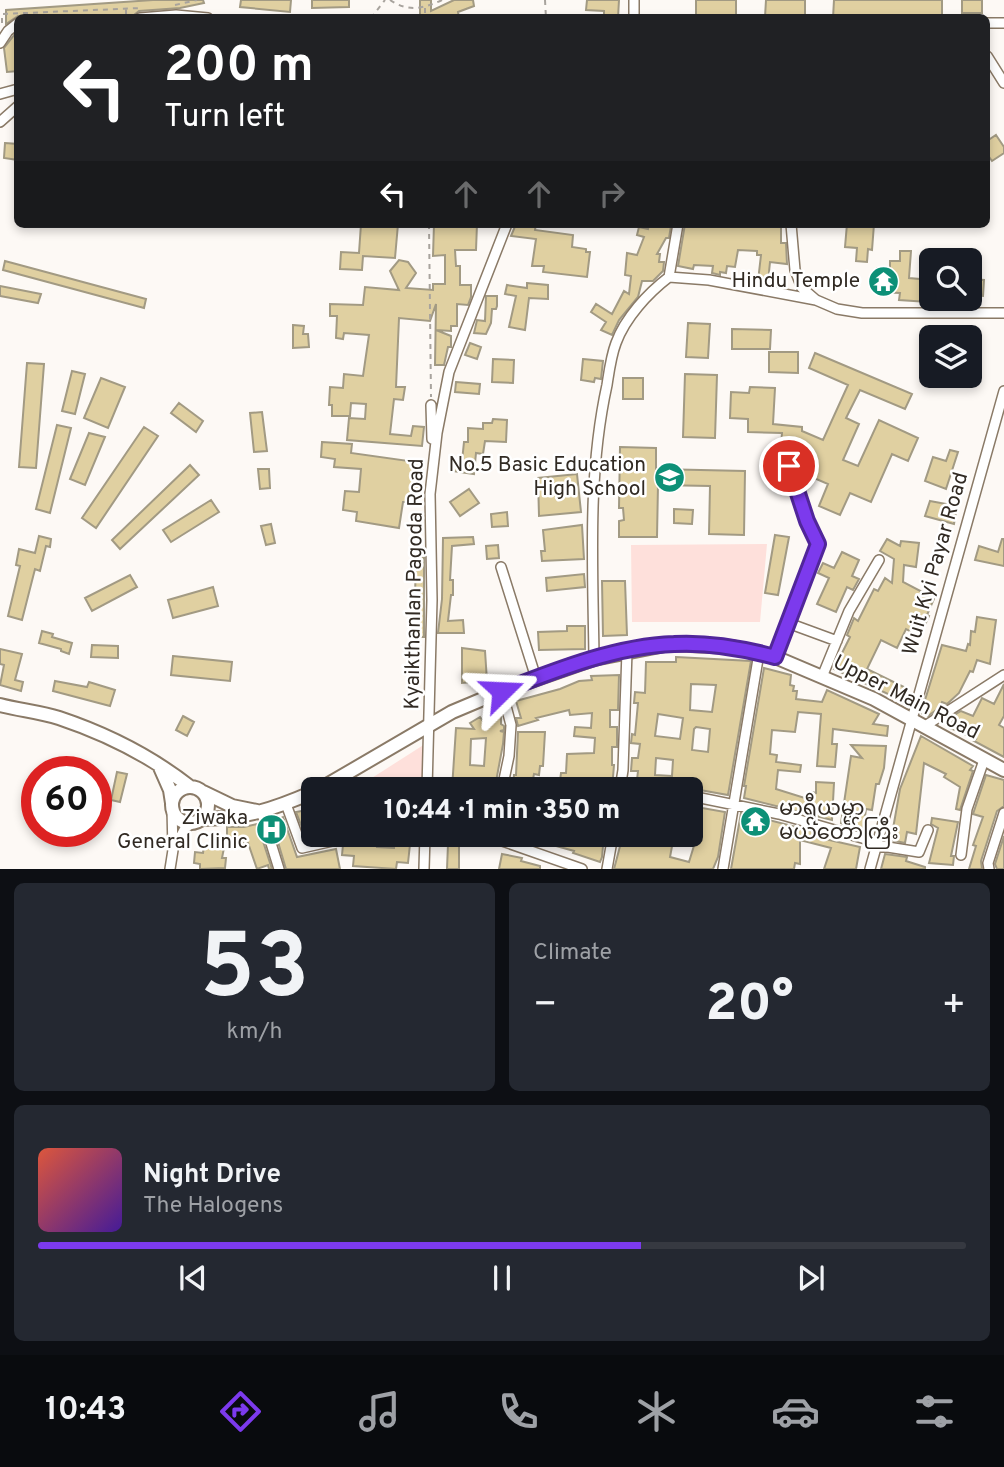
<!DOCTYPE html>
<html lang="en">
<head>
<meta charset="utf-8">
<style>
  :root { --surface:#171b24; --page:#242831; --text:#f1f3f6; --muted:#9ea1a6; --line:#363941; --accent:#7c3aed }
  body { margin:0; font-family:Overpass,"Noto Sans Myanmar",sans-serif; background:var(--page); color:var(--text); height:100vh; display:flex; flex-direction:column; font-size:26px; white-space:nowrap }
  * { box-sizing:border-box; margin:0 }
  p { font-size:23px; color:var(--muted) }
  .icon { flex:none; width:38px; height:38px; fill:none; stroke:currentColor; stroke-width:2; stroke-linecap:round; stroke-linejoin:round }
  .map { position:relative; height:869px; overflow:hidden }
  .panel { display:flex; flex-direction:column; gap:14px; padding:14px; background:#0d0f14; flex:1 }
  .panel>* { flex:none }
  .top-card { position:absolute; left:14px; top:14px; width:976px; height:214px; border-radius:10px; box-shadow:0 4px 10px #0003; background:#202124; color:#fff; overflow:hidden }
  .buttons { position:absolute; left:919px; top:248px; display:grid; gap:14px }
  .buttons a { display:grid; place-items:center; width:63px; height:63px; border-radius:10px; background:var(--surface); box-shadow:0 4px 10px #0003; font-size:35px }
  .speed { position:absolute; left:21px; top:756px; display:flex; gap:14px; font-size:35px; font-weight:700; text-align:center }
  .speed>* { display:grid; place-content:center; width:91px; height:91px; border-radius:50%; background:var(--surface); box-shadow:0 4px 10px #0003; line-height:1 }
  .speed .limit { border:10px solid #d22; background:#fff; color:#111 }
  .pin { position:absolute; display:grid; place-items:center; width:60px; height:60px; color:#fff; margin:-30px; border:4px solid #fff; border-radius:50%; box-shadow:0 2px 7px #0007 }
  .me { position:absolute; width:77px; margin:-38px; rotate:69deg; stroke-linejoin:round; filter:drop-shadow(0 0 5px #0008) }
  .turn { display:flex; align-items:center; gap:24px; height:147px; padding:0 35px; font-size:32px }
  .turn .icon { width:91px; height:91px; stroke-width:2.5 }
  .turn b { display:block; font-size:49px; line-height:60px }
  .lanes { display:flex; align-items:center; height:66px; padding:0 35px; background:#0003; justify-content:center; gap:35px; direction:ltr }
  .lanes .off { opacity:.35 }
  .big { font-size:52px; font-weight:800; line-height:1.1 }
  .panel .tile { flex:1; display:flex; flex-direction:column; justify-content:center; gap:10px; min-width:0; padding:0 24px; border-radius:10px; background:var(--page) }
  .panel .dial { align-items:center; gap:0 }
  .dial b { font-size:91px; line-height:1 }
  .song { display:flex; align-items:center; gap:21px }
  .cover { width:84px; height:84px; border-radius:10px; background:linear-gradient(135deg,hsl(10 70% 55%),hsl(260 70% 35%)) }
  .played { height:7px; border-radius:4px; background:linear-gradient(90deg,var(--accent) 65%,var(--line) 65%) }
  .keys { display:flex; justify-content:space-around; direction:ltr }
  .heat { display:flex; justify-content:space-between; align-items:center; font-size:38px; direction:ltr }
  .panel .tiles { flex:1; display:grid; gap:14px; grid-template-columns:1fr 1fr }
  .tile:last-child { grid-column:span 2 }
  .trip { position:absolute; left:301px; top:777px; width:402px; height:70px; border-radius:10px; background:var(--surface); box-shadow:0 4px 10px #0003; font-weight:800; line-height:70px; text-align:center }
  .tab-bar { display:flex; height:112px; justify-content:space-around; align-items:center; background:#090b0e; color:var(--muted) }
  .tab-bar .icon { width:49px; height:49px }
  .tab-bar .on { color:var(--accent) }
  .tab-bar b { font-size:32px; color:var(--text) }
  .map>svg:first-child { display:block }
  .green { fill:#fee0db }
  .building { fill:#e0d0a1; stroke:#a29a83; stroke-width:2; fill-rule:evenodd }
  .lines { fill:none; stroke-linecap:round; stroke-linejoin:round }
  .minor-casing { stroke:#8a7a67; stroke-width:12 }
  .major-casing { stroke:#8a7a67; stroke-width:16 }
  .path { stroke:#a8a39d; stroke-width:2; stroke-dasharray:5 5; stroke-linecap:butt }
  .minor { stroke:#fff; stroke-width:9 }
  .major { stroke:#fff; stroke-width:12 }
  .route-casing { stroke:#51269a; stroke-width:18 }
  .route { stroke:#7c3aed; stroke-width:12 }
  .labels { text-anchor:middle; dominant-baseline:central; stroke-width:5; stroke-linejoin:round; paint-order:stroke }
  .poi-label { font-size:21px; fill:#312a23; stroke:#fff; text-anchor:end }
  .street-label { font-size:21px; fill:#312a23; stroke:#fff }
</style>
</head>
<body>
<div class="map">
<svg width="1004" height="869" viewBox="0 0 1004 869">
  <rect width="100%" height="100%" fill="#fdf9f5"/>
  <path class="green" d="M 767,544 L 760,622 L 632,622 L 631,545 Z
    M 425,744 L 421,789 L 381,789 L 364,783 Z"/>
  <path class="building" d="M 153,0 L 203,0 L 204,3 L 180,8 L 139,11 L 134,15 L 18,16 L 6,24 L 6,10 Z
    M 241,0 L 291,0 L 290,12 L 240,7 Z
    M 312,0 L 349,0 L 349,7 L 312,8 Z
    M 420,0 L 431,0 L 431,11 L 454,0 L 473,0 L 474,6 L 458,12 L 459,18 L 416,18 L 420,16 Z
    M 587,0 L 619,0 L 618,18 L 604,18 L 604,11 L 586,10 Z
    M 696,0 L 736,0 L 736,18 L 696,18 Z
    M 766,0 L 805,0 L 805,17 L 765,17 Z
    M 834,0 L 942,0 L 942,18 L 833,18 Z
    M 962,0 L 982,0 L 982,13 L 962,13 Z
    M 15,34 L 15,43 L 18,43 L 18,71 L 7,72 L 4,48 Z
    M 996,135 L 1004,147 L 1004,153 L 992,161 L 987,154 L 987,141 Z
    M 5,143 L 18,144 L 18,160 L 4,158 Z
    M 361,224 L 398,224 L 395,258 L 363,256 L 362,270 L 340,269 L 341,252 L 359,253 Z
    M 434,224 L 477,224 L 476,250 L 455,250 L 456,266 L 460,266 L 460,285 L 471,285 L 471,297 L 468,305 L 457,304 L 457,326 L 451,326 L 451,331 L 436,330 L 451,336 L 451,347 L 448,347 L 444,365 L 435,365 L 436,304 L 430,321 L 399,318 L 396,387 L 405,387 L 403,400 L 394,399 L 390,434 L 411,436 L 413,426 L 424,427 L 422,446 L 347,440 L 349,418 L 365,419 L 366,404 L 351,403 L 350,416 L 332,416 L 332,405 L 329,405 L 330,387 L 343,388 L 344,374 L 363,376 L 369,335 L 344,333 L 343,339 L 336,338 L 337,316 L 330,316 L 330,304 L 363,305 L 365,287 L 399,290 L 390,271 L 399,260 L 408,262 L 416,273 L 406,288 L 433,290 L 433,284 L 445,284 L 445,255 L 433,256 Z
    M 516,224 L 536,224 L 535,230 L 573,235 L 572,247 L 586,249 L 586,252 L 590,252 L 587,277 L 543,272 L 544,266 L 532,266 L 536,239 L 511,236 Z
    M 649,224 L 671,226 L 669,238 L 666,238 L 657,254 L 660,254 L 659,262 L 664,262 L 663,271 L 653,281 L 642,281 L 638,297 L 619,320 L 612,335 L 601,330 L 606,322 L 591,312 L 596,304 L 612,314 L 624,291 L 629,294 L 631,276 L 625,275 L 627,253 L 637,255 L 644,237 L 637,235 L 639,227 L 648,229 Z
    M 685,224 L 781,224 L 781,243 L 786,243 L 787,264 L 770,262 L 768,282 L 758,281 L 761,255 L 757,255 L 757,251 L 738,250 L 735,267 L 727,266 L 726,273 L 720,272 L 720,275 L 712,273 L 713,266 L 694,265 L 693,269 L 678,266 Z
    M 847,224 L 874,224 L 872,250 L 868,249 L 867,262 L 856,261 L 857,248 L 845,247 Z
    M 900,251 L 911,251 L 909,278 L 931,280 L 931,299 L 928,299 L 928,302 L 899,300 L 900,293 L 876,292 L 877,268 L 890,268 L 890,261 L 900,261 Z
    M 5,261 L 146,299 L 144,308 L 3,270 Z
    M 970,279 L 984,280 L 983,296 L 972,295 Z
    M 527,283 L 548,285 L 548,299 L 529,298 L 525,330 L 509,327 L 516,296 L 505,294 L 507,285 L 527,288 Z
    M 0,286 L 41,294 L 38,303 L 0,296 Z
    M 486,296 L 497,296 L 497,306 L 496,309 L 492,309 L 491,323 L 486,334 L 474,333 L 477,320 L 485,321 Z
    M 688,323 L 710,324 L 708,358 L 686,357 Z
    M 293,325 L 304,326 L 303,334 L 308,334 L 309,347 L 293,348 Z
    M 732,329 L 771,330 L 770,349 L 732,349 Z
    M 470,343 L 481,347 L 477,359 L 465,355 Z
    M 769,352 L 798,352 L 798,373 L 769,372 Z
    M 815,353 L 912,394 L 905,409 L 860,390 L 846,418 L 859,424 L 843,460 L 858,466 L 879,420 L 918,438 L 908,461 L 892,454 L 871,502 L 850,493 L 840,515 L 819,506 L 828,484 L 807,475 L 812,465 L 800,459 L 780,457 L 782,433 L 748,432 L 748,419 L 730,418 L 731,392 L 749,393 L 750,387 L 775,388 L 773,424 L 802,427 L 802,431 L 823,440 L 848,385 L 809,368 Z
    M 493,359 L 514,360 L 513,383 L 492,382 Z
    M 583,359 L 603,361 L 601,379 L 595,378 L 594,382 L 581,380 Z
    M 27,363 L 44,364 L 36,468 L 19,467 Z
    M 72,371 L 85,374 L 75,414 L 62,411 Z
    M 685,374 L 717,375 L 715,438 L 683,437 Z
    M 101,378 L 125,387 L 108,428 L 84,418 Z
    M 623,378 L 643,378 L 643,399 L 623,399 Z
    M 456,382 L 480,384 L 479,394 L 455,392 Z
    M 179,403 L 203,421 L 196,432 L 171,413 Z
    M 262,412 L 267,451 L 254,452 L 250,413 Z
    M 493,419 L 507,420 L 506,442 L 485,441 L 483,454 L 476,453 L 474,474 L 452,471 L 453,460 L 462,461 L 464,442 L 468,442 L 468,428 L 483,429 L 483,423 L 492,423 Z
    M 57,425 L 71,428 L 50,513 L 36,509 Z
    M 144,427 L 158,436 L 96,528 L 82,518 Z
    M 89,433 L 105,437 L 85,485 L 70,479 Z
    M 322,442 L 352,444 L 351,453 L 423,463 L 419,494 L 411,493 L 410,502 L 403,502 L 399,528 L 356,521 L 357,512 L 343,510 L 345,491 L 359,492 L 361,469 L 334,467 L 335,459 L 321,457 Z
    M 620,447 L 656,448 L 656,469 L 745,471 L 744,535 L 709,534 L 710,486 L 658,485 L 657,537 L 619,537 L 619,521 L 624,520 L 623,508 L 619,508 Z
    M 950,450 L 958,452 L 946,489 L 925,481 L 933,457 L 946,461 Z
    M 190,465 L 199,475 L 120,549 L 112,540 Z
    M 258,469 L 269,469 L 270,488 L 260,489 Z
    M 577,474 L 581,512 L 539,516 L 538,478 Z
    M 469,489 L 479,503 L 460,516 L 450,502 Z
    M 211,500 L 219,512 L 171,542 L 163,530 Z
    M 930,501 L 957,506 L 954,524 L 925,516 Z
    M 674,509 L 693,510 L 692,524 L 674,523 Z
    M 507,512 L 508,526 L 492,527 L 491,514 Z
    M 271,524 L 275,543 L 266,545 L 261,526 Z
    M 582,525 L 584,559 L 542,561 L 541,551 L 545,551 L 543,530 Z
    M 775,535 L 789,537 L 778,595 L 765,593 Z
    M 39,536 L 51,539 L 50,547 L 46,546 L 40,571 L 35,569 L 22,620 L 8,616 L 20,566 L 16,565 L 19,549 L 35,553 Z
    M 473,537 L 474,544 L 452,546 L 450,580 L 453,580 L 453,595 L 451,595 L 448,621 L 463,620 L 464,633 L 438,633 L 442,599 L 443,538 Z
    M 887,539 L 900,546 L 901,541 L 919,543 L 916,567 L 904,565 L 903,582 L 926,594 L 927,591 L 936,594 L 927,615 L 929,616 L 920,636 L 906,629 L 897,648 L 881,640 L 867,669 L 908,689 L 903,701 L 834,669 L 850,637 L 847,635 L 854,618 L 858,621 L 874,589 L 878,591 L 885,578 L 892,583 L 894,559 L 880,551 Z
    M 1002,539 L 1004,539 L 1004,566 L 975,560 L 979,546 L 998,552 Z
    M 498,545 L 499,558 L 487,559 L 486,546 Z
    M 842,552 L 859,560 L 852,576 L 859,579 L 853,590 L 847,587 L 836,612 L 817,604 L 829,578 L 818,573 L 823,563 L 834,568 Z
    M 416,556 L 424,557 L 424,637 L 416,637 L 415,613 L 418,612 L 415,597 Z
    M 584,574 L 585,587 L 547,591 L 546,578 Z
    M 130,575 L 137,587 L 92,611 L 85,598 Z
    M 602,581 L 625,581 L 627,635 L 603,636 Z
    M 213,587 L 218,606 L 173,618 L 168,600 Z
    M 977,617 L 996,620 L 990,664 L 977,660 L 973,672 L 970,671 L 959,693 L 947,704 L 942,702 L 939,708 L 928,716 L 921,713 L 942,645 L 966,651 L 968,644 L 970,645 L 971,631 L 975,632 Z
    M 567,626 L 585,626 L 585,649 L 539,650 L 538,632 L 567,631 Z
    M 42,631 L 53,634 L 52,637 L 72,643 L 69,654 L 61,651 L 61,649 L 39,643 Z
    M 92,645 L 118,646 L 118,658 L 91,657 Z
    M 462,648 L 485,651 L 487,681 L 462,683 Z
    M 0,649 L 22,654 L 15,680 L 23,682 L 21,691 L 0,685 L 4,665 L 0,664 Z
    M 173,656 L 232,662 L 230,681 L 171,675 Z
    M 676,657 L 751,661 L 728,795 L 683,787 L 683,789 L 673,789 L 674,787 L 665,787 L 665,785 L 637,780 L 638,771 L 631,771 L 632,758 L 638,758 L 640,744 L 631,743 L 632,734 L 635,735 L 638,703 L 634,703 L 635,692 L 645,693 L 646,662 L 676,662 ZM 691,684 L 716,685 L 712,712 L 690,710 ZM 658,714 L 683,718 L 680,739 L 655,736 ZM 696,727 L 710,729 L 708,752 L 692,750 L 694,729 ZM 656,758 L 673,760 L 672,776 L 655,775 Z
    M 764,668 L 791,675 L 790,685 L 794,686 L 793,691 L 797,691 L 796,699 L 822,702 L 827,690 L 879,714 L 873,724 L 888,726 L 887,736 L 833,729 L 832,744 L 837,744 L 835,767 L 817,766 L 821,714 L 798,712 L 795,732 L 772,730 L 770,754 L 777,755 L 776,762 L 801,765 L 800,772 L 778,770 L 776,789 L 811,800 L 812,792 L 816,793 L 816,782 L 834,783 L 832,820 L 744,798 L 746,786 L 744,786 Z
    M 619,675 L 618,710 L 610,710 L 610,727 L 617,727 L 617,747 L 612,747 L 612,765 L 614,765 L 612,789 L 559,789 L 561,773 L 566,773 L 567,754 L 594,753 L 595,738 L 574,736 L 575,727 L 591,728 L 592,713 L 570,715 L 569,710 L 536,718 L 538,720 L 518,726 L 516,718 L 521,718 L 516,701 L 560,689 L 579,681 L 592,680 L 591,676 Z
    M 55,681 L 87,687 L 89,682 L 115,690 L 110,706 L 53,691 Z
    M 1004,684 L 1004,716 L 999,725 L 1004,728 L 1004,757 L 974,741 L 976,739 L 950,728 L 956,714 L 961,711 L 973,716 L 982,698 L 994,704 Z
    M 183,716 L 194,722 L 187,736 L 176,730 Z
    M 490,716 L 501,716 L 501,724 L 504,726 L 504,730 L 500,731 L 504,732 L 503,744 L 495,787 L 452,789 L 456,728 L 474,729 L 470,723 L 480,717 L 483,721 ZM 486,738 L 484,766 L 470,765 L 471,739 Z
    M 518,732 L 545,732 L 543,766 L 540,766 L 539,775 L 534,774 L 531,789 L 513,789 L 514,775 L 516,775 Z
    M 921,736 L 973,766 L 970,770 L 973,771 L 960,810 L 956,809 L 960,787 L 944,777 L 946,774 L 924,763 L 916,834 L 907,832 L 905,843 L 891,840 L 900,789 Z
    M 851,745 L 886,746 L 884,768 L 879,784 L 876,784 L 872,810 L 866,809 L 863,831 L 841,823 L 851,756 L 862,758 Z
    M 117,772 L 127,774 L 120,802 L 111,800 Z
    M 986,775 L 1004,780 L 1004,806 L 997,811 L 981,861 L 982,869 L 969,869 L 976,846 L 973,845 L 983,817 L 973,814 Z
    M 691,806 L 725,812 L 718,857 L 713,869 L 614,869 L 623,835 L 657,835 L 656,838 L 673,841 L 670,857 L 689,862 L 700,826 L 691,824 Z
    M 313,809 L 313,835 L 327,835 L 307,840 L 296,812 Z
    M 741,813 L 816,832 L 816,837 L 860,847 L 856,869 L 824,869 L 831,848 L 800,840 L 800,864 L 795,863 L 794,869 L 731,869 Z
    M 283,817 L 297,857 L 336,849 L 340,869 L 286,869 L 272,822 Z
    M 932,818 L 958,822 L 951,856 L 954,856 L 953,865 L 929,863 L 938,828 L 931,824 Z
    M 257,824 L 258,826 L 272,869 L 269,869 L 268,865 L 257,869 L 248,843 L 227,842 L 227,827 L 244,827 Z
    M 344,835 L 378,835 L 377,847 L 394,848 L 395,835 L 411,835 L 408,863 L 397,862 L 396,869 L 353,866 L 354,856 L 342,855 Z
    M 524,835 L 604,835 L 602,857 L 600,862 L 573,853 L 574,851 L 524,837 Z
    M 1004,836 L 1004,869 L 997,869 L 995,864 Z
    M 448,844 L 459,844 L 459,869 L 447,869 Z
    M 204,846 L 224,848 L 222,858 L 226,858 L 225,868 L 200,869 L 200,864 L 194,863 L 195,852 L 203,853 Z
    M 502,854 L 522,858 L 521,861 L 540,866 L 540,869 L 499,869 Z
    M 885,854 L 907,857 L 906,861 L 925,867 L 925,869 L 881,869 Z"/>
  <g class="lines">
    <defs>
      <path id="minor" d="M 140,18 L 176,15 L 208,18
        M 634,18 L 634,0
        M 987,23 L 1004,23
        M 0,43 L 8,31 L 18,23
        M 987,56 L 1004,83
        M 0,94 L 18,89
        M 0,122 L 18,106
        M 791,224 L 795,270 L 802,288 L 816,300 L 837,309 L 862,313 L 1004,313
        M 669,277 L 709,280 L 816,300
        M 431,405 L 432,439
        M 501,567 L 536,678
        M 788,623 L 837,641
        M 775,657 L 818,544 L 817,537 L 807,521 L 789,466
        M 594,659 C 593,568 587,476 607,385 C 609,372 611,356 616,343 C 625,318 648,293 669,277 L 678,224
        M 822,677 L 849,611 L 879,560
        M 925,726 L 1004,675
        M 621,784 L 652,789
        M 325,787 L 350,789
        M 427,789 L 432,600 L 430,494 L 437,433 L 449,372 L 507,224
        M 502,789 L 509,756 L 511,725 L 502,691
        M 620,789 L 623,770 L 627,651
        M 691,796 L 779,814 L 876,842
        M 286,804 L 302,848 L 337,840
        M 261,811 L 279,869
        M 485,835 L 582,869
        M 176,845 L 185,828 L 195,822
        M 875,845 L 919,852 L 928,830
        M 961,855 L 967,809 L 984,760
        M 170,869 L 173,850 L 172,809
        M 424,869 L 425,835
        M 607,869 L 613,835
        M 723,869 L 759,653
        M 870,869 L 1004,391
        M 989,869 L 988,863 L 1004,813"/>
      <path id="major" d="M 0,705 C 19,710 40,712 59,718 C 107,734 149,755 189,786
        M 159,765 L 170,790 L 172,803
        M172 805a18 18 0 1 1 36 0a18 18 0 1 1-36 0Z
        M 320,789 L 452,712 L 502,691 L 594,659 L 670,644 L 732,647 L 775,657 L 874,699 L 1004,770
        M 203,792 L 232,806 L 257,811
        M 201,819 C 244,819 274,809 313,792"/>
    </defs>
    <use href="#minor" class="minor-casing"/>
    <use href="#major" class="major-casing"/>
    <path class="path" d="M 390,0 C 408,12 423,9 442,0
      M 545,0 L 546,18
      M 175,5 L 197,0
      M 425,8 L 425,18
      M 126,9 L 126,18
      M 371,18 L 385,0
      M 2,23 L 2,14 L 141,8
      M 429,224 L 431,397"/>
    <use href="#minor" class="minor"/>
    <use href="#major" class="major"/>
  </g>
  <g class="lines">
    <defs>
      <path id="route" d="M 502,691 C 556,670 616,646 674,644 C 709,642 742,648 775,657 L 818,544 L 807,521 L 789,466"/>
    </defs>
    <use href="#route" class="route-casing"/>
    <use href="#route" class="route"/>
  </g>
  <defs>
    <symbol id="temple-disc" viewBox="-11 -11 22 22"><circle r="9.5" fill="#0d9077" stroke="#fff"/><path d="M0-6L5-2H3V0L6.5 2.5H4V6H1.5V3h-3V6H-4V2.5H-6.5L-3 0V-2H-5Z" fill="#fff"/></symbol>
    <symbol id="school-disc" viewBox="-11 -11 22 22"><circle r="9.5" fill="#0d9077" stroke="#fff"/><path d="M0-5L7-2L0 1L-7-2ZM-4 1L0 2.5L4 1V4Q0 6-4 4Z" fill="#fff"/></symbol>
    <symbol id="hospital-disc" viewBox="-11 -11 22 22"><circle r="9.5" fill="#0d9077" stroke="#fff"/><path d="M-5-5h3v3.5h4V-5h3V5h-3V1.5h-4V5h-3Z" fill="#fff"/></symbol>
  </defs>
  <g fill-rule="evenodd">
    <use href="#temple-disc" x="866" y="264" width="35" height="35"/>
    <use href="#school-disc" x="652" y="460" width="35" height="35"/>
    <use href="#temple-disc" x="738" y="804" width="35" height="35"/>
    <use href="#hospital-disc" x="254" y="812" width="35" height="35"/>
  </g>
  <g class="labels">
    <g class="poi-label">
      <text x="860" y="281">Hindu Temple</text>
      <text x="646" y="465">No.5 Basic Education<tspan x="646" dy="24">High School</tspan></text>
      <text x="779" y="809" text-anchor="start">မာရီယမ္မာ<tspan x="779" dy="24">မယ်တော်ကြီး</tspan></text>
      <text x="248" y="818">Ziwaka<tspan x="248" dy="24">General Clinic</tspan></text>
    </g>
    <g class="street-label">
      <text transform="translate(936 564) rotate(-74)">Wuit Kyi Payar Road</text>
      <text transform="translate(415 584) rotate(-89)">Kyaikthanlan Pagoda Road</text>
      <text transform="translate(906 698) rotate(27)">Upper Main Road</text>
    </g>
  </g>
</svg>
<div class="buttons">
<a><svg class="icon" aria-label="search" viewBox="0 0 24 24"><circle cx="10" cy="10" r="6"/><path d="M15 15l6 6"/></svg></a>
<a><svg class="icon" aria-label="layers" viewBox="0 0 24 24"><path d="M12 4l9 5-9 5-9-5zM3 14l9 5 9-5"/></svg></a>
</div>
<div class="speed"><div class="limit">60</div></div>
<div class="pin" style="left:789px;top:466px;background:#d93025"><svg class="icon" aria-label="arrive" viewBox="0 0 24 24"><path d="M6 21V4h12l-3 4 3 4H6"/></svg></div>
<svg class="me" style="left:502px;top:691px" viewBox="-20 -20 40 40"><path d="M0-17L14 15 0 8-14 15z" fill="#7c3aed" stroke="#fff" stroke-width="4"/></svg>
<div class="trip">10:44 · 1 min · 350 m</div>
<div class="top-card">
<div class="turn"><svg class="icon" aria-label="left" viewBox="0 0 24 24"><path d="M17 20v-9H6M10 6l-5 5 5 5"/></svg><div><b>200 m</b>Turn left</div></div>
<div class="lanes"><svg class="icon" aria-label="left" viewBox="0 0 24 24"><path d="M17 20v-9H6M10 6l-5 5 5 5"/></svg><svg class="icon off" aria-label="ahead" viewBox="0 0 24 24"><path d="M12 20V5M6 11l6-6 6 6"/></svg><svg class="icon off" aria-label="ahead" viewBox="0 0 24 24"><path d="M12 20V5M6 11l6-6 6 6"/></svg><svg class="icon off" aria-label="right" viewBox="0 0 24 24"><path d="M7 20v-9h11M14 6l5 5-5 5"/></svg></div>
</div>
</div>
<section class="panel">
<div class="tiles">
<div class="tile dial"><b>53</b><p>km/h</p></div>
<div class="tile"><p>Climate</p>
<div class="heat"><a>−</a><b class="big">20°</b><a>+</a></div>
</div>
<div class="tile">
<div class="song"><i class="cover"></i><div><b>Night Drive</b><p>The Halogens</p></div></div>
<div class="played"></div>
<div class="keys"><svg class="icon" aria-label="previous" viewBox="0 0 24 24"><path d="M18 5L8 12l10 7zM5 5v14"/></svg><svg class="icon" aria-label="pause" viewBox="0 0 24 24"><path d="M8 5v14M16 5v14"/></svg><svg class="icon" aria-label="next" viewBox="0 0 24 24"><path d="M6 5l10 7-10 7zM19 5v14"/></svg></div>
</div>
</div>
</section>
<nav class="tab-bar">
<b>10:43</b>
<svg class="icon on" aria-label="directions" viewBox="0 0 24 24"><path d="M12 3l9 9-9 9-9-9zM9 14v-3h6M13 9l2 2-2 2"/></svg>
<svg class="icon" aria-label="music" viewBox="0 0 24 24"><path d="M9 18V5l10-2v13"/><circle cx="6" cy="18" r="3"/><circle cx="16" cy="16" r="3"/></svg>
<svg class="icon" aria-label="phone" viewBox="0 0 24 24"><path d="M5 4h4l2 5-3 2q2 4 5 5l2-3 5 2v4C11 20 4 13 5 4z"/></svg>
<svg class="icon" aria-label="climate" viewBox="0 0 24 24"><path d="M12 3v18M4 7l16 10M4 17L20 7"/></svg>
<svg class="icon" aria-label="car" viewBox="0 0 24 24"><path d="M5 17H2v-5l4-1 3-4h7l3 4 3 1v5h-3M9 17h6M6 11h13"/><circle cx="7" cy="17" r="2"/><circle cx="17" cy="17" r="2"/></svg>
<svg class="icon" aria-label="filters" viewBox="0 0 24 24"><path d="M4 7h16M4 17h16"/><circle cx="9" cy="7" r="2"/><circle cx="15" cy="17" r="2"/></svg>
</nav>
</body>
</html>
